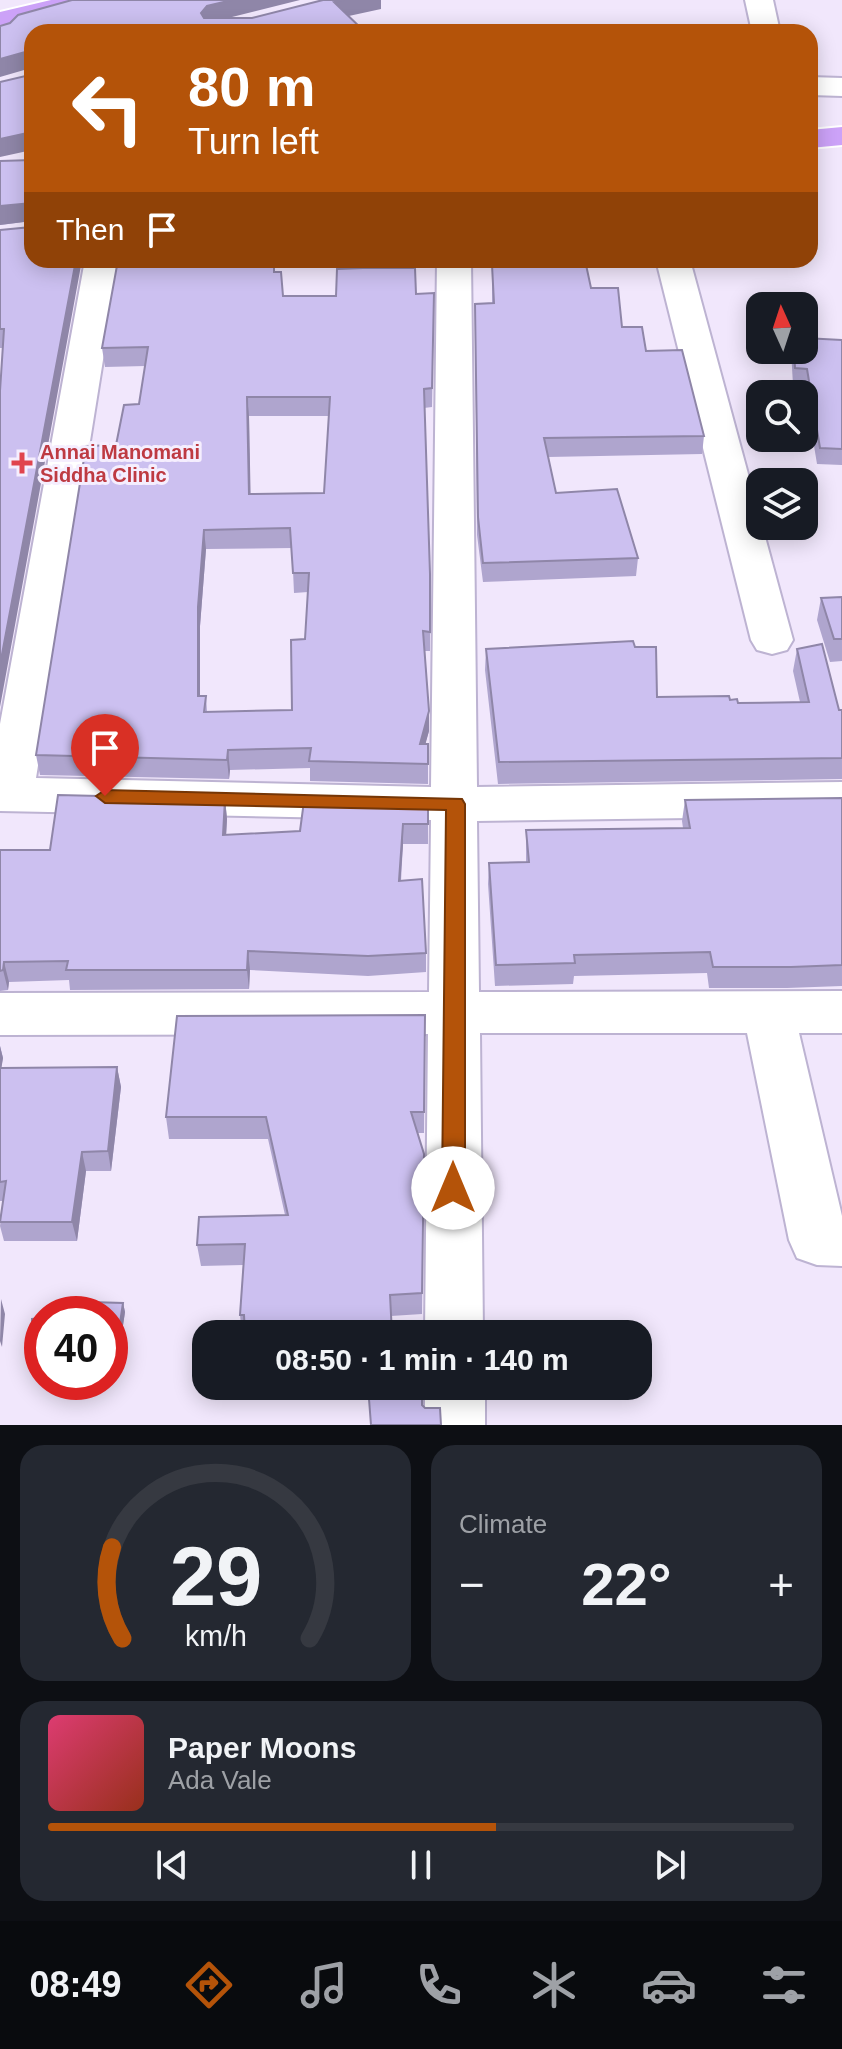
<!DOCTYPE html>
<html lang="en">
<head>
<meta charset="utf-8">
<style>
  :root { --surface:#171b24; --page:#242831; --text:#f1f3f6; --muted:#9ea1a6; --line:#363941; --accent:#b45309 }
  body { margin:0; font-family:Helvetica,sans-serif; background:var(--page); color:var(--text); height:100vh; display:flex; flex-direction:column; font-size:30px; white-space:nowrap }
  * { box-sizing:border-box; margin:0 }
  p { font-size:26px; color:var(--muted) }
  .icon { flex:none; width:44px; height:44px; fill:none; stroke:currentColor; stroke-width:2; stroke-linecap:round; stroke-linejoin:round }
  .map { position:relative; height:1425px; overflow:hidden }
  .sheet { display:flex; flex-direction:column; gap:20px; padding:20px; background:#0d0f14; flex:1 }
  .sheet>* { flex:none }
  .guide { position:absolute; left:24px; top:24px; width:794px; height:244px; border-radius:24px; box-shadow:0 4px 20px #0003; background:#b45309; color:#fff; overflow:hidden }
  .needle { width:52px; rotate:357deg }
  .fabs { position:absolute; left:746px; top:292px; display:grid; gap:16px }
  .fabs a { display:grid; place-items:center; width:72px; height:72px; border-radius:16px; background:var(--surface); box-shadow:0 4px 20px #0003; font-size:40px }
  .speed { position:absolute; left:24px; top:1296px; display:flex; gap:16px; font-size:40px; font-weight:700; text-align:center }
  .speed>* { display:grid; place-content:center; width:104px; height:104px; border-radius:50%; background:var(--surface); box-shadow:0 4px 20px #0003; line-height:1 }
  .speed .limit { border:12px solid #d22; background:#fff; color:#111 }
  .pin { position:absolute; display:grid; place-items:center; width:68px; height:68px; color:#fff; margin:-82px -34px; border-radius:50% 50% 50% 0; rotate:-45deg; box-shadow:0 0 8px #0007 }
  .pin .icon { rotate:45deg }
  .me { position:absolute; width:88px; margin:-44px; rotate:0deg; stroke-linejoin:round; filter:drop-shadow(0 0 6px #0008) }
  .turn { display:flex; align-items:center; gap:28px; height:168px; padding:0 32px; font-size:36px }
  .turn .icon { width:104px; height:104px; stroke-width:2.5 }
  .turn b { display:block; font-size:56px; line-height:68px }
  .then { display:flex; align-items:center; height:76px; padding:0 32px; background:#0003; gap:16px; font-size:30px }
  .big { font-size:60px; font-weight:700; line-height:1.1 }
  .sheet .tile { flex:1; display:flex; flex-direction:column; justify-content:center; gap:12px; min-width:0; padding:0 28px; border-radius:24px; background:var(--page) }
  .sheet .dial { align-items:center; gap:0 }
  .dial svg { height:208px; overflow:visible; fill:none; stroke:var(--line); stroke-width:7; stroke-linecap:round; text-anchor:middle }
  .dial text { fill:var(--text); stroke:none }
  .song { display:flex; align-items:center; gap:24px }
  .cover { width:96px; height:96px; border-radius:12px; background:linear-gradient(135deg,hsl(340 70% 55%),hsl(10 70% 35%)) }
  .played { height:8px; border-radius:4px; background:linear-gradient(90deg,var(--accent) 60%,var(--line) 60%) }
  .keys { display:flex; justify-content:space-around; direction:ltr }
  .heat { display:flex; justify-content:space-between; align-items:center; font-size:44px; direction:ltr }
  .sheet .tiles { flex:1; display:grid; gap:20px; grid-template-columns:1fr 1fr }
  .tile:last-child { grid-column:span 2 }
  .trip { position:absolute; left:192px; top:1320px; width:460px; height:80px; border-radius:24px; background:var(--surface); box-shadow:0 4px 20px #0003; font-weight:700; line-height:80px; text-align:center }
  .tabs { display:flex; height:128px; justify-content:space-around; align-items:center; background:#090b0e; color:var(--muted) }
  .tabs .icon { width:56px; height:56px }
  .tabs .on { color:var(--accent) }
  .tabs b { font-size:36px; color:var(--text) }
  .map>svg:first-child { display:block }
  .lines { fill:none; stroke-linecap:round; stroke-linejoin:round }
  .minor-casing { stroke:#bdb3d2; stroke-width:4 }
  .major-casing { stroke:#fff; stroke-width:4 }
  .minor { fill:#fff; fill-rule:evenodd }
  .major { fill:#cca2f8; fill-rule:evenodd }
  .wall { fill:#afa5ce; fill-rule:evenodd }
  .shaded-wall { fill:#8f86a8 }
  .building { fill:#ccc0f0; stroke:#8f86a8; stroke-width:2; fill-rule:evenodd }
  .route { fill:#b45309; stroke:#753606; stroke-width:2 }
  .health-dot { fill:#e0444e; stroke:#f5eefe; stroke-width:3 }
  .labels { text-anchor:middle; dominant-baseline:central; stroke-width:6; stroke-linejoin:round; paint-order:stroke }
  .health-label { font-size:20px; font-weight:bold; fill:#be3a42; stroke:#f5eefe; text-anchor:start }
</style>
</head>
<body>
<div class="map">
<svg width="842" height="1425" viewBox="0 0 842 1425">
  <rect width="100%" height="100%" fill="#f1e7fc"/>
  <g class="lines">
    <defs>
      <path id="minor" d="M 745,0 L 773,0 L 780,32 L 752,32 Z
        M 810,77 L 842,78 L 842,96 L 810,95 Z
        M 85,260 L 119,260 L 36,778 L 431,787 L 437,260 L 471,260 L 477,787 L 842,782 L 842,816 L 477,821 L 479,992 L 842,991 L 842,1033 L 799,1033 L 842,1216 L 842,1266 L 817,1265 L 797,1258 L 789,1240 L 747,1033 L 480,1033 L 483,1334 L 425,1334 L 428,1034 L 0,1035 L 0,993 L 429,992 L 431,820 L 0,811 L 0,724 Z
        M 656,260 L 690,260 L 793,640 L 787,650 L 772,654 L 757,650 L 751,640 Z
        M 425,1386 L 485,1386 L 485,1425 L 425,1425 Z"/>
      <path id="major" d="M 51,0 L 100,0 L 96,6 L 0,28 L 0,12 Z
        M 842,127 L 842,145 L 810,148 L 810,130 Z"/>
    </defs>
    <use href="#minor" class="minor-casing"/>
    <use href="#major" class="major-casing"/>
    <use href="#minor" class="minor"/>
    <use href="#major" class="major"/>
  </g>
  <path class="wall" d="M 32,160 L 32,260 L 1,391 L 3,348 L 0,348 L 0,230 L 31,227 L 31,221 L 0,225 L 0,161 Z
    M 118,260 L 274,260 L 275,272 L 283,296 L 434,293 L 432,407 L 424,408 L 430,574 L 430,651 L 425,651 L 429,711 L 429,731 L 425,744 L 428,744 L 428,784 L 310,781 L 310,768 L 230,770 L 229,779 L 40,775 L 36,755 L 116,445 L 139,404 L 145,366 L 105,367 L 102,348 ZM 249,416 L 329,416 L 324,493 L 250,494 ZM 292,548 L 294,593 L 308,592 L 305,639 L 292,710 L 207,712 L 206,696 L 200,696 L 200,626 L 206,549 Z
    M 538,260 L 585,260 L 591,288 L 622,327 L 646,351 L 704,436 L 702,454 L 548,457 L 556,493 L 638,558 L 636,576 L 483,582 L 477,535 L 475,304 L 492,303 L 492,265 L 539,265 Z
    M 842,340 L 842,465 L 817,464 L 804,385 L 793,385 L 791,350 L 804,350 Z
    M 842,597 L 842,661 L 830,662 L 817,620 L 821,598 Z
    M 635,647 L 657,697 L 730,700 L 738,703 L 800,702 L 793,671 L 797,649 L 839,710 L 842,710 L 842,779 L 498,784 L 485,670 L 486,649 Z
    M 842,798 L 842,986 L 787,988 L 709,988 L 707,973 L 574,976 L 573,984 L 495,986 L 488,884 L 489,863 L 526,862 L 526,830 L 683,828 L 682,821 L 685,800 Z
    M 225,799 L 227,819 L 226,835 L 300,831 L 428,803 L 428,844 L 403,844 L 401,881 L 426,953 L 426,972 L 368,976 L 250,970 L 249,989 L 70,990 L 69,980 L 9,982 L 8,990 L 0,991 L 0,850 L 50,850 Z
    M 425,1015 L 424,1133 L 418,1133 L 424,1154 L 422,1314 L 391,1316 L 392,1334 L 242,1334 L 240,1315 L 243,1265 L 201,1266 L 197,1245 L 285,1215 L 268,1139 L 169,1139 L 166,1117 Z
    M 0,1046 L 3,1058 L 1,1068 L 117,1067 L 121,1087 L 111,1171 L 86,1171 L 77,1241 L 4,1241 L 0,1226 L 3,1201 L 0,1201 Z
    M 123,1303 L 125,1312 L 119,1352 L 110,1351 L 110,1314 Z
    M 42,1318 L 42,1349 L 34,1348 L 32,1340 Z"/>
  <path class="shaded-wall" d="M 232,0 L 300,0 L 208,23 L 202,30 L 201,13 L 207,6 Z
    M 344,0 L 381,0 L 381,9 L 335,19 L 334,2 Z
    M 29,51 L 31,68 L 0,77 L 0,59 Z
    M 32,132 L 32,150 L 0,157 L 0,139 Z
    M 31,203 L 32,221 L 0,225 L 0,206 Z
    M 76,260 L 82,260 L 0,707 L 0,665 Z
    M 247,397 L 249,416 L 251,513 L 249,494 Z
    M 204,530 L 206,549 L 200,626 L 200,716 L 198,696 L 198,607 Z
    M 429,711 L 429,731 L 420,764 L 420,744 Z
    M 228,750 L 230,770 L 229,779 L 227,760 Z
    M 225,799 L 227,819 L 225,855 L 223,835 Z
    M 403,824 L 403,844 L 399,901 L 399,881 Z
    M 248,951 L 250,970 L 249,989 L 247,970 Z
    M 4,962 L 9,982 L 8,990 L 3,970 Z
    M 0,1046 L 3,1058 L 0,1077 Z
    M 117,1067 L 121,1087 L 111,1171 L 108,1151 Z
    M 82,1152 L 86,1171 L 77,1241 L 72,1222 Z
    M 1,1299 L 5,1314 L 2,1347 L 0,1341 Z
    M 123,1303 L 125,1312 L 119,1352 L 117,1343 Z"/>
  <path class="building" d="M 72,0 L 232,0 L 207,6 L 201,13 L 204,18 L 252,18 L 323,0 L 344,0 L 334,2 L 365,32 L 32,32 L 32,55 L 29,51 L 0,59 L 0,26 L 10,23 L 18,15 Z
    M 32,63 L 32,132 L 0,139 L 0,82 L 30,75 Z
    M 32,160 L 32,260 L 76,260 L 0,665 L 0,391 L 4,329 L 0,329 L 0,230 L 31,227 L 31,203 L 0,206 L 0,161 Z
    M 118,260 L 274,260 L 274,272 L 281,272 L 283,296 L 336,296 L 337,269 L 363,268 L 415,268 L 416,294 L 434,293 L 432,388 L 424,389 L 430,574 L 430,632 L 423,631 L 429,711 L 420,744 L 428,744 L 428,764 L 309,761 L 311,748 L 228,750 L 227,760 L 36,755 L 86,446 L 116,445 L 124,405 L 139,404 L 148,347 L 102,348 ZM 247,397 L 330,397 L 324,493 L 249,494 ZM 290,528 L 293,573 L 309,573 L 305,639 L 291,640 L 292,710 L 204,712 L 206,696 L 198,696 L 198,607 L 204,530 Z
    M 542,260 L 585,260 L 591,288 L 618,288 L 622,327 L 642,327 L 646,351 L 682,350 L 704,436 L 544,438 L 556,493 L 617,489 L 638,558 L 483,563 L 478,517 L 475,304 L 494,303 L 492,265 L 543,265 Z
    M 804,338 L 842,340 L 842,449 L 820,448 L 807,369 L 795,368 L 794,350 L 804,350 Z
    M 842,597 L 842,639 L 834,639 L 821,598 Z
    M 633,641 L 635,647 L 656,647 L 657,697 L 729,696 L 730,700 L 737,699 L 738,703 L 809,702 L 797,649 L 822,644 L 839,710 L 842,710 L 842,758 L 499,762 L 486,649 Z
    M 58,795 L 225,799 L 223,835 L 300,831 L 304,801 L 428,803 L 428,824 L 403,824 L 399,881 L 422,879 L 426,953 L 368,956 L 248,951 L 247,970 L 66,970 L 68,961 L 4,962 L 3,970 L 0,971 L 0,850 L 50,850 Z
    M 842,798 L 842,965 L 791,967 L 713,967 L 710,952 L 574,955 L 575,963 L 496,965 L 489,863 L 529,862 L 526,830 L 690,828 L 685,800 Z
    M 425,1015 L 424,1112 L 411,1112 L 424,1154 L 422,1293 L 390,1295 L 392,1334 L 245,1334 L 244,1315 L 240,1315 L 245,1244 L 197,1245 L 199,1217 L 288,1215 L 266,1117 L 166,1117 L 177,1016 Z
    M 117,1067 L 108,1151 L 82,1152 L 72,1222 L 0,1222 L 6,1181 L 0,1182 L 0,1068 Z
    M 90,1302 L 123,1303 L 117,1343 L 110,1343 L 110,1314 L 88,1314 Z
    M 42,1318 L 42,1340 L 32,1340 L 32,1319 Z
    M 368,1386 L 422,1386 L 422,1405 L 425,1408 L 440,1408 L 441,1425 L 371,1425 Z"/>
  <path class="route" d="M 105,790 L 462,799 L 465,804 L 465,1188 L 461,1195 L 453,1198 L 445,1195 L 442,1188 L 446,810 L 105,803 L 96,796 Z"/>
  <path class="health-dot" d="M18 451h8v8h8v8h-8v8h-8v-8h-8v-8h8z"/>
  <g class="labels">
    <g class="health-label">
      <text x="40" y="452">Annai Manomani<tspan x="40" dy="23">Siddha Clinic</tspan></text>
    </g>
  </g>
</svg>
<div class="fabs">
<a><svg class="needle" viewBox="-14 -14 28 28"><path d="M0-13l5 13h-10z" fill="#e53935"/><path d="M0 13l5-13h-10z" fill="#9ea1a6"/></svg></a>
<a><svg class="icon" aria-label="search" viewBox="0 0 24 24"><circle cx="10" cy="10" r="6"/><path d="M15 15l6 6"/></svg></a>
<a><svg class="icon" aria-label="layers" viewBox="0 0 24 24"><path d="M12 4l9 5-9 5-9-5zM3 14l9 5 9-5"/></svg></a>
</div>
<div class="speed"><div class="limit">40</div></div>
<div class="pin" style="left:105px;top:796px;background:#d93025"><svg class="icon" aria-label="arrive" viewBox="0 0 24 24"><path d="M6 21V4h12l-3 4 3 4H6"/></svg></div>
<svg class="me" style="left:453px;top:1188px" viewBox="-20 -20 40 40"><circle r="19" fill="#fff"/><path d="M0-13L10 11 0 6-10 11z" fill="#b45309"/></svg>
<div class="trip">08:50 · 1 min · 140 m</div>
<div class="guide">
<div class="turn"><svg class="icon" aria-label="left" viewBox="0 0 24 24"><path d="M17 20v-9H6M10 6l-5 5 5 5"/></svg><div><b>80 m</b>Turn left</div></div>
<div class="then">Then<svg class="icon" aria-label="arrive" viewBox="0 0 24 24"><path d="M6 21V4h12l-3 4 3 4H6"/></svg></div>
</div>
</div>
<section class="sheet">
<div class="tiles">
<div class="tile dial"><svg viewBox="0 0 100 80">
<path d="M14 69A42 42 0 1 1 86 69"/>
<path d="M14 69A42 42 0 0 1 10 34" stroke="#b45309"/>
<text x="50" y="56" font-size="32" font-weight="700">29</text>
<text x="50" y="72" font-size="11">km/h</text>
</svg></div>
<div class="tile"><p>Climate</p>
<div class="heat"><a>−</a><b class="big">22°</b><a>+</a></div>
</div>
<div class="tile">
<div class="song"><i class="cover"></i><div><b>Paper Moons</b><p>Ada Vale</p></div></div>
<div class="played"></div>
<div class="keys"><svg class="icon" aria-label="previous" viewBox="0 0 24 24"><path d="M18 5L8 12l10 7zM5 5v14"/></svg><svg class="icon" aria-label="pause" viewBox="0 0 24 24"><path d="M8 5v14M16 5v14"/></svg><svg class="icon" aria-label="next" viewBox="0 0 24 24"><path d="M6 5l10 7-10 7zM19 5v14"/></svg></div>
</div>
</div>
</section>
<nav class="tabs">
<b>08:49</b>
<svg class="icon on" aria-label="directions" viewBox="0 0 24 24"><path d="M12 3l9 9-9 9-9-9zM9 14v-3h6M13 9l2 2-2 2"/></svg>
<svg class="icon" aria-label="music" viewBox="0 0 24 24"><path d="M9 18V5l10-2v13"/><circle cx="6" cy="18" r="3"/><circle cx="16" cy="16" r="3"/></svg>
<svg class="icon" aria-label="phone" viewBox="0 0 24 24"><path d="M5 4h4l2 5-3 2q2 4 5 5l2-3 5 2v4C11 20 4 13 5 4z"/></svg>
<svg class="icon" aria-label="climate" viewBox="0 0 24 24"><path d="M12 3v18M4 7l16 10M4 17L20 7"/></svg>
<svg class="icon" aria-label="car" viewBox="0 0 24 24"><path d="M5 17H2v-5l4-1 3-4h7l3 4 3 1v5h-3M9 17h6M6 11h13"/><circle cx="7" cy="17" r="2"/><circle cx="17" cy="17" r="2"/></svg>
<svg class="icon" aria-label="filters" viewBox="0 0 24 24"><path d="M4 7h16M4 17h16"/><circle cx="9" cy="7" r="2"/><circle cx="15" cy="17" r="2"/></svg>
</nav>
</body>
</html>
